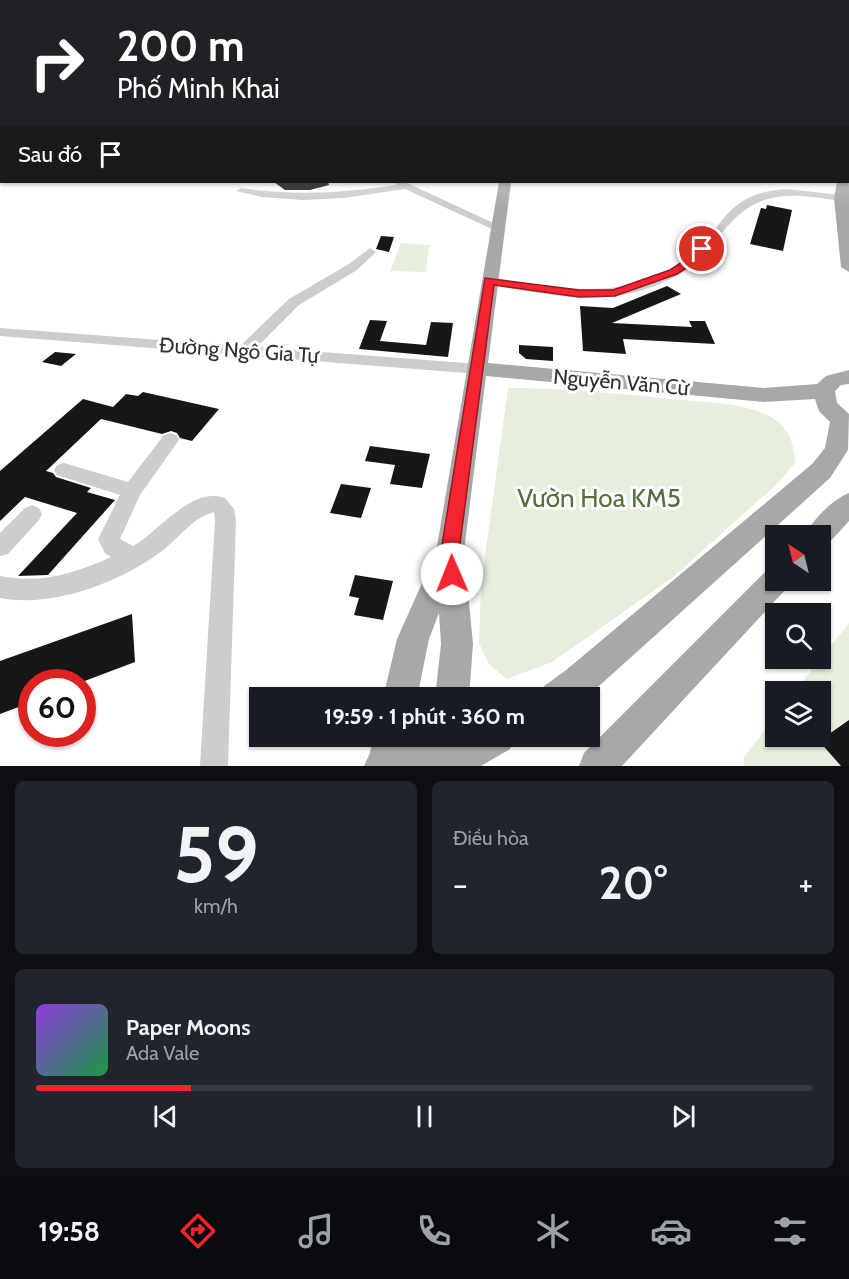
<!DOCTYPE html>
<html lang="vi">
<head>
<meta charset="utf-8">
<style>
  :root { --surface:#171b24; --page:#20242c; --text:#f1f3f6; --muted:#9ea1a6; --line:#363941; --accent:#f52431 }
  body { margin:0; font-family:Cabin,sans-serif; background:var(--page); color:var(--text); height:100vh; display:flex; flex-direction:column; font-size:22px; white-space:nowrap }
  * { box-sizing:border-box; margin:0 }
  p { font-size:20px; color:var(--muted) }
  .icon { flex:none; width:33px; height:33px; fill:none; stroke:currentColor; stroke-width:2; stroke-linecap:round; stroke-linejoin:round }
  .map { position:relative; height:766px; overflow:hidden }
  .sheet { display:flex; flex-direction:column; gap:15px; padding:15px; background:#0d0f14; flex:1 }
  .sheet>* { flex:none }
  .top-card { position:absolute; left:0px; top:0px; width:849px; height:183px; box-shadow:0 2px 4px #0004; background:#202124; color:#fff; overflow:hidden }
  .needle { width:39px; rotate:325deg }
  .tools { position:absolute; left:765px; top:525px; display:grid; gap:12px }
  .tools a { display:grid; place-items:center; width:66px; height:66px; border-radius:0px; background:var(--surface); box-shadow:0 2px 4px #0004; font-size:30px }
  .speed { position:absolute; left:18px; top:669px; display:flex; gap:12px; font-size:30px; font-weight:700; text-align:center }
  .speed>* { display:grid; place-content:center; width:78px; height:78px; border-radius:50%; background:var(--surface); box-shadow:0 2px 4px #0004; line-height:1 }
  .speed .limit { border:9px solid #d22; background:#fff; color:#111 }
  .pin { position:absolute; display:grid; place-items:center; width:51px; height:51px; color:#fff; margin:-26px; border:3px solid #fff; border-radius:50%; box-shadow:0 2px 6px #0007 }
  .me { position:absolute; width:66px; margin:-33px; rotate:359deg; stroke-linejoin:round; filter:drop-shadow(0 0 4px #0008) }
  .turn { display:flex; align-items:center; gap:21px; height:126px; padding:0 18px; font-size:27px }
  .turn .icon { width:78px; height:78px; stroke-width:2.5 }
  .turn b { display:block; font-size:42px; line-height:51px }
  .then { display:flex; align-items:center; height:57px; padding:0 18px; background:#0003; gap:12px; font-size:22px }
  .big { font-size:45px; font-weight:700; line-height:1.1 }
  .sheet .tile { flex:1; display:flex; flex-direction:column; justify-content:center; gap:9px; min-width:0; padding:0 21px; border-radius:9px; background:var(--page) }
  .sheet .dial { align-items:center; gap:0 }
  .dial b { font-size:78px; line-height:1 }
  .song { display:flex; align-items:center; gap:18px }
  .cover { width:72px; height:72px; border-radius:9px; background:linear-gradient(135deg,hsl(270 70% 55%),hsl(140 70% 35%)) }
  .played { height:6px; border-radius:3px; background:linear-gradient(90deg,var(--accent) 20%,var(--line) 20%) }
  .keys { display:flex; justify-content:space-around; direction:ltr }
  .heat { display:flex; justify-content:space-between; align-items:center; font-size:33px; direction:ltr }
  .sheet .tiles { flex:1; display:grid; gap:15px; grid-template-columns:1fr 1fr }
  .tile:last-child { grid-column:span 2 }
  .trip { position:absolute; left:249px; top:687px; width:351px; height:60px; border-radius:0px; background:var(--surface); box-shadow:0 2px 4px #0004; font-weight:700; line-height:60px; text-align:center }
  .menu { display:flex; height:96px; justify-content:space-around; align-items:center; background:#090b0e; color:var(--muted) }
  .menu .icon { width:42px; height:42px }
  .menu .active { color:var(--accent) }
  .menu b { font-size:27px; color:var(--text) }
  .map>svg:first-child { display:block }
  .green { fill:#e6eedd }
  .building { fill:#171717 }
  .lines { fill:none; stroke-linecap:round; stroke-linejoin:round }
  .minor { fill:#cdcdcd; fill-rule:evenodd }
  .major { fill:#a8a8a8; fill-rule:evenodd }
  .route { fill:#f52431; stroke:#9f1720; stroke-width:1.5 }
  .labels { text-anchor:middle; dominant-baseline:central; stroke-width:6; stroke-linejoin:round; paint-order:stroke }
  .street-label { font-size:21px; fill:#303030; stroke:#fff }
  .near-park-label { font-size:26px; fill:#527039; stroke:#fff }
</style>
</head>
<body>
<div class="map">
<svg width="849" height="766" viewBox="0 0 849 766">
  <rect width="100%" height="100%" fill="#fff"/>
  <path class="green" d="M 401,243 L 429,245 L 426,272 L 390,271 Z
    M 508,388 C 562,388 616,393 670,399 C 701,402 752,402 777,421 C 791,432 793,445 796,462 L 778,483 L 672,578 L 552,662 L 507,679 L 489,664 L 479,643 L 481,586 Z
    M 849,623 L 849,766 L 744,766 L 744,757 L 775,717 L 776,736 L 820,736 L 820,692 L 795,691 Z"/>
  <path class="building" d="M 274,182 L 328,182 L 329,185 L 310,190 L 285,190 Z
    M 767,205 L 792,210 L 783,251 L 750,244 L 761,208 L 766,209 Z
    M 381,236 L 394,237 L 389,252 L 376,249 Z
    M 667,286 L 681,294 L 612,323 L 692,327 L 689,321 L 705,321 L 715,344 L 623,339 L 626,354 L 583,351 L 580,306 L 613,308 Z
    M 370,320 L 387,321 L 380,341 L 426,345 L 431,322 L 453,323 L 448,357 L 359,349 Z
    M 519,345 L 553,347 L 553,361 L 526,359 L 519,353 Z
    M 55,352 L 76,354 L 61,366 L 42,362 Z
    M 143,392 L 219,409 L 192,441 L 180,438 L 177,433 L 171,431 L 162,434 L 101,419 L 46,471 L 53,473 L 56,477 L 91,488 L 87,492 L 115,500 L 48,575 L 18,576 L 77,513 L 25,497 L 0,521 L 0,471 L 83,399 L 113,407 L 126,394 L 138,396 Z
    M 370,446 L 430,454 L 422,488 L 390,484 L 395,465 L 365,461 Z
    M 341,484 L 371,488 L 361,518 L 330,513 Z
    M 355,575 L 393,581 L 383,620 L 354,615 L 359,598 L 349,596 Z
    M 132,614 L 135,662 L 82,682 L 32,682 L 32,702 L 0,714 L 0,661 Z
    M 849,720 L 849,766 L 841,766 L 819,741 Z"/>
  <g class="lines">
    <path class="minor" d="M 0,109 L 2,109 L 2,113 L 0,113 Z
      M 0,149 L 2,149 L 2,155 L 0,155 Z
      M 394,182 L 405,182 L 504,228 L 502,230 L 494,230 L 405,189 L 344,198 L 303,200 L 262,197 L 236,191 L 241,188 C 293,196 344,193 396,185 Z
      M 787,189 L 841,195 L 846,198 L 841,201 C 790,193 757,188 722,233 C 710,249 698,264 680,274 C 614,311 559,296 489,285 L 482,281 L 489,277 C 555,287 624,304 683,261 C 726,230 722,193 787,189 Z
      M 370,248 L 376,252 L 357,270 L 299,305 L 257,347 L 478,364 L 484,365 L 486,369 L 484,373 L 478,374 L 0,336 L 0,328 L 240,346 L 289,299 L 349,264 Z
      M 170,433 L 176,435 L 179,440 L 140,495 L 120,539 L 133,546 C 160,531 191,486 225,498 L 234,509 L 236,520 L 228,766 L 200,766 L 215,520 L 214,512 C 193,517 178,539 162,551 C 119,583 53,608 0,598 L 0,576 C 40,584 74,574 111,557 L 105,553 L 98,539 L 120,495 L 57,475 L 54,470 L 57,465 L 64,463 L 128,482 L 164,435 Z
      M 32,505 L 39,508 L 42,514 L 39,520 L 8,554 L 0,556 L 0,533 L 25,508 Z"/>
    <path class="major" d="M 848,145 L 849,145 L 849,151 L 848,151 Z
      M 848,179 L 849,182 L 849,272 L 841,267 L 834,198 L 837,182 L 848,182 Z
      M 499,182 L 511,182 L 488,363 L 764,388 L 817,384 L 826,376 L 849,370 L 849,384 L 841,385 L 835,391 L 837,403 L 849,414 L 848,450 L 830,478 L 589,695 L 585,698 L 539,698 L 544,686 L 565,671 L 812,464 L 825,448 L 830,422 L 819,411 L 815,399 L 764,402 L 486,376 L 464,551 L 473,644 L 469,698 L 435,698 L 441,644 L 439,613 L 429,639 L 417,698 L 383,698 L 397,639 L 436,552 Z
      M 849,493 L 849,521 L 828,544 L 820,547 L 820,536 L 805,536 C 812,520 833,499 849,493 Z
      M 776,567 L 776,580 L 790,580 L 786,589 L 622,766 L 579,766 L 584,753 L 766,571 Z
      M 373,736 L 409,736 L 408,741 L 429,743 L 430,736 L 515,736 L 510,749 L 481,766 L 364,766 L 370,753 Z"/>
  </g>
  <linearGradient id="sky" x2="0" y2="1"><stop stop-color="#9bc5eb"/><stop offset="0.48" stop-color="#fff"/><stop offset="1" stop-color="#fff" stop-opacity="0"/></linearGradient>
  <rect width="849" height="206" fill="url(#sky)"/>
  <path class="route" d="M 698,247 L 707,249 L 697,261 L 677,274 L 615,296 L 579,297 L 494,285 L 459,551 L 461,574 L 459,580 L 452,583 L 445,580 L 443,574 L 441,551 L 485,278 L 579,290 L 613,290 L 670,270 L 690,257 Z"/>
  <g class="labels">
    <g class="street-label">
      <text transform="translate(239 350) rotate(4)">Đường Ngô Gia Tự</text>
      <text transform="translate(621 382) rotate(5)">Nguyễn Văn Cừ</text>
    </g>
    <g class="near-park-label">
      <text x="599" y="498">Vườn Hoa KM5</text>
    </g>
  </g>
</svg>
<div class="tools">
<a><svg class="needle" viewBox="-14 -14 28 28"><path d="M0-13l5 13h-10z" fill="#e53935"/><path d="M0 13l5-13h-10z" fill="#9ea1a6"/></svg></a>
<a><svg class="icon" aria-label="search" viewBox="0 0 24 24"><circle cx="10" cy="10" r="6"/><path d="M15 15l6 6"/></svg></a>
<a><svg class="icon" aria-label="layers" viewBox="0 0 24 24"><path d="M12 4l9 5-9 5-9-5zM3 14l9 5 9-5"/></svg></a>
</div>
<div class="speed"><div class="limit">60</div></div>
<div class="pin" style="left:702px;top:249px;background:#d93025"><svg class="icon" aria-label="arrive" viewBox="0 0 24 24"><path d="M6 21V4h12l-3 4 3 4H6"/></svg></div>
<svg class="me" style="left:452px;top:574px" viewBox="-20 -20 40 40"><circle r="19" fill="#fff"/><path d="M0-13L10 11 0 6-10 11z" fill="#f52431"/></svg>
<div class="trip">19:59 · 1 phút · 360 m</div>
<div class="top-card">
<div class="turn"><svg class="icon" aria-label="right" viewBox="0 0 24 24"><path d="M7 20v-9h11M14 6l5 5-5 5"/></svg><div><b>200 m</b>Phố Minh Khai</div></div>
<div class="then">Sau đó<svg class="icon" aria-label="arrive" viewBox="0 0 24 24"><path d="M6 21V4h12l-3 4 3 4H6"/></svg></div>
</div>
</div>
<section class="sheet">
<div class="tiles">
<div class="tile dial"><b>59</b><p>km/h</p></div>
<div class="tile"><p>Điều hòa</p>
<div class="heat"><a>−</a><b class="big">20°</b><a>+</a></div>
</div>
<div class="tile">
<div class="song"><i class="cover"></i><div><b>Paper Moons</b><p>Ada Vale</p></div></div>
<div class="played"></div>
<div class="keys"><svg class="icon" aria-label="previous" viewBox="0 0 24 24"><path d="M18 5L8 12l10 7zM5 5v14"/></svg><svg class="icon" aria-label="pause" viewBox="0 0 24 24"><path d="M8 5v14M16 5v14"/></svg><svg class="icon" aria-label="next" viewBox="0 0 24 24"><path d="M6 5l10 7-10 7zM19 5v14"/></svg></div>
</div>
</div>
</section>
<nav class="menu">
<b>19:58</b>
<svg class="icon active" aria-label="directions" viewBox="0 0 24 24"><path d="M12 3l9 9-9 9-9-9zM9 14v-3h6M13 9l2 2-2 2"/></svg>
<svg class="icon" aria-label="music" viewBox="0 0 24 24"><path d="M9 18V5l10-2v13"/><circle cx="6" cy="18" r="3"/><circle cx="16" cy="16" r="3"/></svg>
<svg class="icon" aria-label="phone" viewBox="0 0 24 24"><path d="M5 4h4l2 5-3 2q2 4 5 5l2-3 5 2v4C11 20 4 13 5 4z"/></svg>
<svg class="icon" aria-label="climate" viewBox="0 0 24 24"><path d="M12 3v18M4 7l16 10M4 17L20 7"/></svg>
<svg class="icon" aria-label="car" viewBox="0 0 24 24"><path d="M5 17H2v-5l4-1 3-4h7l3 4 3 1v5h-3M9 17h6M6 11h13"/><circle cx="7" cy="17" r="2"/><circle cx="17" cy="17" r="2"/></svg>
<svg class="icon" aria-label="filters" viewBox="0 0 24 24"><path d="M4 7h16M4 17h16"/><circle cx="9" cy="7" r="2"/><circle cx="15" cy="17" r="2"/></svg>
</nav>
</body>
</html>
